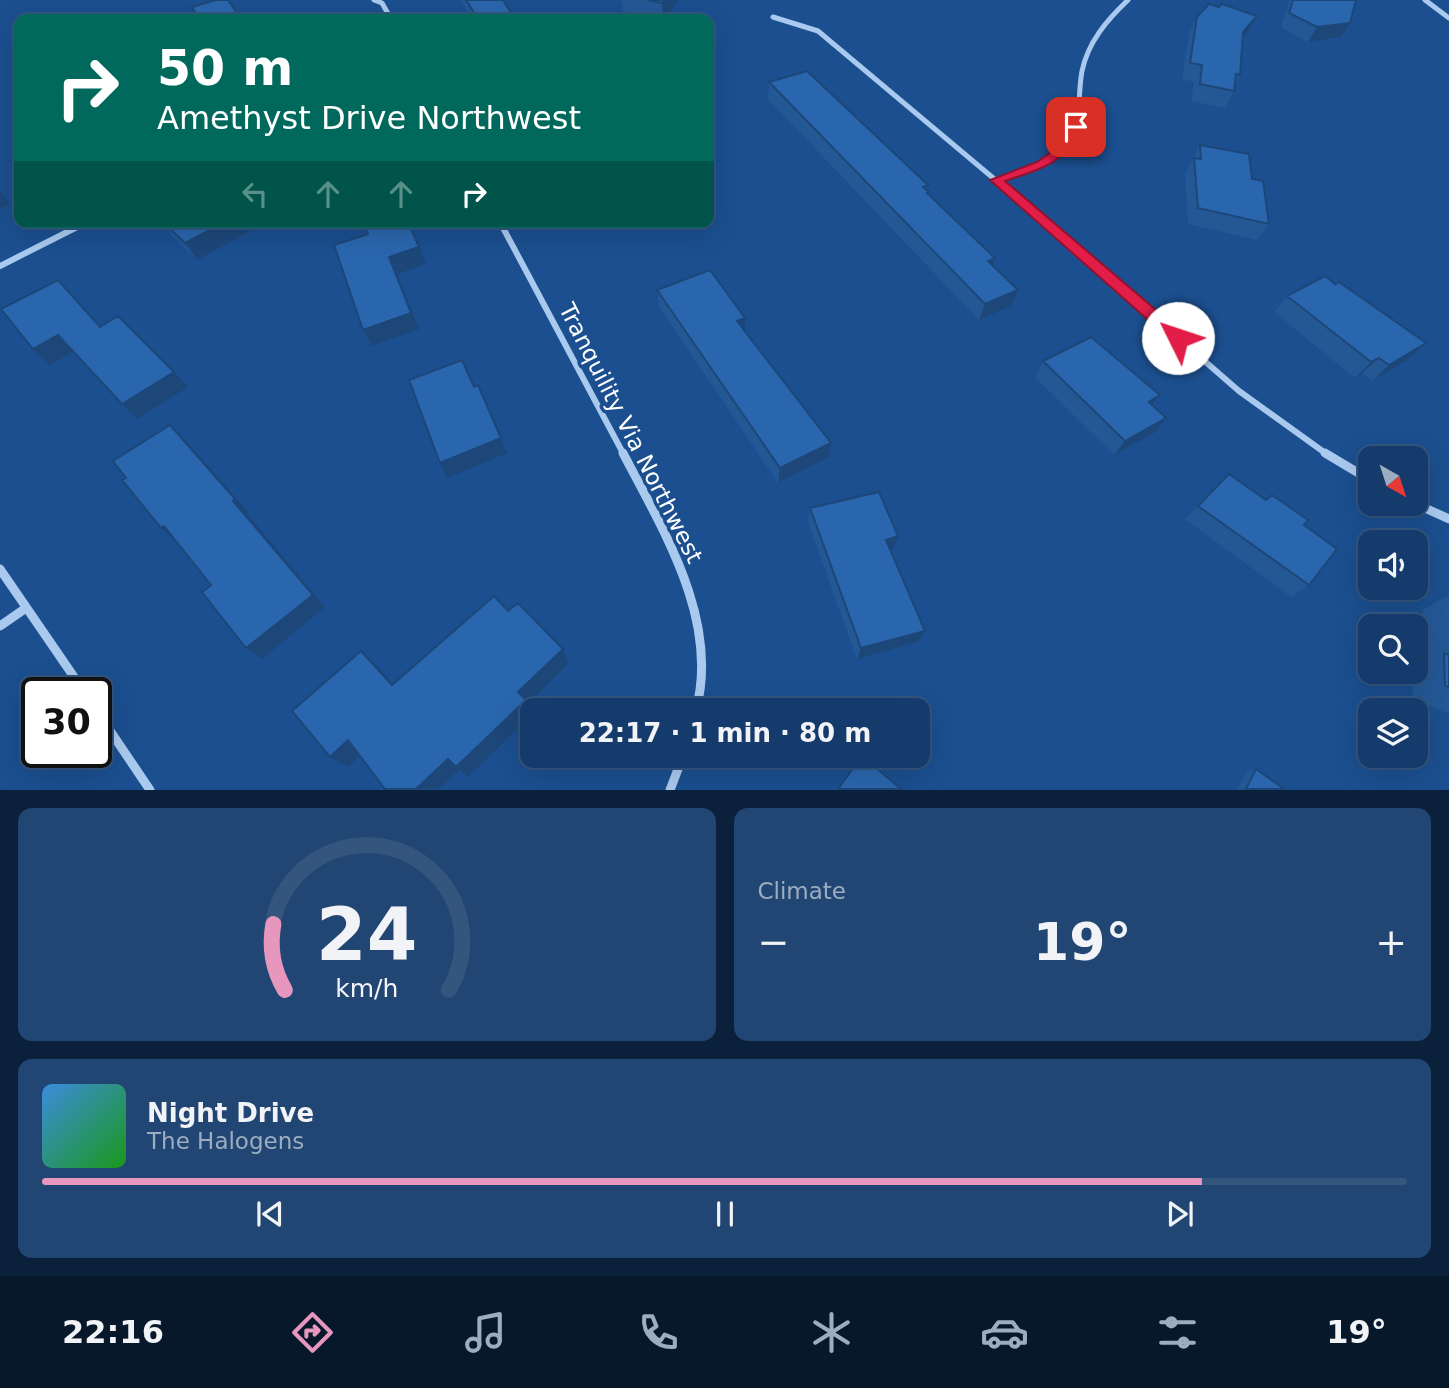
<!DOCTYPE html>
<html lang="en">
<head>
<meta charset="utf-8">
<style>
  :root { --surface:#143b6b; --page:#214673; --text:#f1f3f6; --muted:#9dadc1; --line:#33557e; --accent:#e797bd }
  body { margin:0; font-family:"DejaVu Sans",sans-serif; background:var(--page); color:var(--text); height:100vh; display:flex; flex-direction:column; font-size:26px; white-space:nowrap }
  * { box-sizing:border-box; margin:0 }
  p { font-size:23px; color:var(--muted) }
  .icon { flex:none; width:38px; height:38px; fill:none; stroke:currentColor; stroke-width:2; stroke-linecap:round; stroke-linejoin:round }
  .map { position:relative; height:790px; overflow:hidden }
  .sheet { display:flex; flex-direction:column; gap:18px; padding:18px; background:#0b203b; flex:1 }
  .sheet>* { flex:none }
  .hud { position:absolute; left:14px; top:14px; width:700px; height:214px; border-radius:14px; box-shadow:0 7px 28px #0002,0 0 0 2px var(--line); background:#00695c; color:#fff; overflow:hidden }
  .needle { width:46px; rotate:141deg }
  .controls { position:absolute; left:1358px; top:446px; display:grid; gap:14px }
  .controls a { display:grid; place-items:center; width:70px; height:70px; border-radius:14px; background:var(--surface); box-shadow:0 7px 28px #0002,0 0 0 2px var(--line); font-size:35px }
  .speed { position:absolute; left:21px; top:677px; display:flex; gap:14px; font-size:35px; font-weight:700; text-align:center }
  .speed>* { display:grid; place-content:center; width:91px; height:91px; border-radius:50%; background:var(--surface); box-shadow:0 7px 28px #0002,0 0 0 2px var(--line); line-height:1 }
  .speed .limit { border:4px solid #111; border-radius:10px; background:#fff; color:#111 }
  .pin { position:absolute; display:grid; place-items:center; width:60px; height:60px; color:#fff; margin:-30px; border-radius:14px; box-shadow:0 4px 10px #0006 }
  .me { position:absolute; width:77px; margin:-38px; rotate:311deg; stroke-linejoin:round; filter:drop-shadow(0 0 5px #0008) }
  .turn { display:flex; align-items:center; gap:24px; height:147px; padding:0 28px; font-size:32px }
  .turn .icon { width:91px; height:91px; stroke-width:2.5 }
  .turn b { display:block; font-size:49px; line-height:60px }
  .lanes { display:flex; align-items:center; height:66px; padding:0 28px; background:#0003; justify-content:center; gap:35px; direction:ltr }
  .lanes .off { opacity:.35 }
  .big { font-size:52px; font-weight:700; line-height:1.1 }
  .sheet .widget { flex:1; display:flex; flex-direction:column; justify-content:center; gap:10px; min-width:0; padding:0 24px; border-radius:14px; background:var(--page) }
  .sheet .dial { align-items:center; gap:0 }
  .dial svg { height:182px; overflow:visible; fill:none; stroke:var(--line); stroke-width:7; stroke-linecap:round; text-anchor:middle }
  .dial text { fill:var(--text); stroke:none }
  .song { display:flex; align-items:center; gap:21px }
  .cover { width:84px; height:84px; border-radius:10px; background:linear-gradient(135deg,hsl(210 70% 55%),hsl(120 70% 35%)) }
  .played { height:7px; border-radius:4px; background:linear-gradient(90deg,var(--accent) 85%,var(--line) 85%) }
  .keys { display:flex; justify-content:space-around; direction:ltr }
  .heat { display:flex; justify-content:space-between; align-items:center; font-size:38px; direction:ltr }
  .sheet .tiles { flex:1; display:grid; gap:18px; grid-template-columns:1fr 1fr }
  .widget:last-child { grid-column:span 2 }
  .trip { position:absolute; left:520px; top:698px; width:410px; height:70px; border-radius:14px; background:var(--surface); box-shadow:0 7px 28px #0002,0 0 0 2px var(--line); font-weight:700; line-height:70px; text-align:center }
  .menu { display:flex; height:112px; justify-content:space-around; align-items:center; background:#08182b; color:var(--muted) }
  .menu .icon { width:49px; height:49px }
  .menu .selected { color:var(--accent) }
  .menu b { font-size:32px; color:var(--text) }
  .map>svg:first-child { display:block }
  .lines { fill:none; stroke-linecap:round; stroke-linejoin:round }
  .street-far2 { stroke:#a9c9ee; stroke-width:5 }
  .street-far1 { stroke:#a9c9ee; stroke-width:6 }
  .street { stroke:#a9c9ee; stroke-width:9 }
  .wall { fill:#245895 }
  .shaded-wall { fill:#1d4779 }
  .building { fill:#2a66ad; stroke:#1d4779; stroke-width:2 }
  .route { fill:#e11d48; stroke:#92132f; stroke-width:2 }
  .labels { text-anchor:middle; dominant-baseline:central; stroke-width:7; stroke-linejoin:round; paint-order:stroke }
  .street-label { font-size:23px; fill:#fff; stroke:#1b4f8f }
</style>
</head>
<body>
<div class="map">
<svg width="1449" height="790" viewBox="0 0 1449 790">
  <rect width="100%" height="100%" fill="#1b4f8f"/>
  <g class="lines">
    <path class="street-far2" d="M 374,0 L 382,3 L 391,19
      M 1425,0 L 1449,18
      M 773,17 L 818,31 L 1017,198
      M 996,180 C 1018,172 1047,167 1064,149 C 1083,128 1077,97 1082,71 C 1088,42 1107,20 1128,0"/>
    <path class="street-far1" d="M 1015,196 L 1239,391 L 1328,455
      M 500,222 L 624,455
      M 0,266 L 87,222"/>
    <path class="street" d="M 623,453 C 663,530 720,620 696,710
      M 1325,453 L 1370,480
      M 1416,504 L 1449,519
      M 0,569 L 85,693
      M 0,626 L 26,608
      M 96,710 L 150,790
      M 670,790 L 683,756"/>
  </g>
  <path class="wall" d="M 461,0 L 503,0 L 515,19 L 472,19 Z
    M 621,0 L 679,0 L 663,19 L 623,11 Z
    M 1290,0 L 1356,0 L 1341,37 L 1308,42 L 1281,27 Z
    M 1197,17 L 1248,32 L 1242,38 L 1240,75 L 1235,85 L 1234,91 L 1225,108 L 1191,101 L 1194,82 L 1182,79 L 1189,33 Z
    M 769,82 L 927,190 L 928,194 L 995,258 L 992,266 L 1011,306 L 979,320 L 768,99 Z
    M 1200,145 L 1252,179 L 1269,224 L 1257,240 L 1188,224 L 1185,174 Z
    M 163,222 L 259,222 L 261,225 L 197,260 L 173,237 Z
    M 657,290 L 745,318 L 745,331 L 831,443 L 829,457 L 778,483 L 659,306 Z
    M 1287,296 L 1426,343 L 1409,359 L 1372,381 L 1362,373 L 1355,378 L 1274,312 Z
    M 1043,361 L 1160,395 L 1153,406 L 1154,433 L 1114,455 L 1035,377 Z
    M 1229,474 L 1266,500 L 1272,495 L 1304,525 L 1309,585 L 1291,597 L 1185,519 Z
    M 810,508 L 893,549 L 890,550 L 918,642 L 857,659 L 808,522 Z
    M 1449,595 L 1449,714 L 1413,699 L 1412,672 L 1416,672 L 1416,666 L 1417,665 L 1417,650 L 1423,647 L 1423,610 Z
    M 1256,769 L 1284,789 L 1238,789 L 1246,773 Z"/>
  <path class="shaded-wall" d="M 665,0 L 679,0 L 663,19 L 662,3 Z
    M 1257,16 L 1248,32 L 1234,48 L 1243,32 Z
    M 1350,23 L 1341,37 L 1308,42 L 1317,27 Z
    M 0,191 L 10,204 L 0,209 Z
    M 225,222 L 259,222 L 261,225 L 197,260 L 185,243 Z
    M 616,222 L 636,222 L 617,229 Z
    M 419,247 L 426,264 L 397,274 L 419,329 L 372,346 L 363,330 L 389,257 Z
    M 995,258 L 989,275 L 988,261 Z
    M 1018,290 L 1011,306 L 979,320 L 985,304 Z
    M 745,318 L 745,334 L 737,321 Z
    M 58,335 L 74,351 L 50,365 L 33,349 Z
    M 1426,343 L 1409,359 L 1372,381 L 1389,365 Z
    M 1379,358 L 1362,373 L 1355,378 L 1371,362 Z
    M 174,372 L 188,387 L 137,419 L 122,404 Z
    M 1160,395 L 1149,410 L 1149,402 Z
    M 1166,418 L 1154,433 L 1114,455 L 1125,441 Z
    M 170,425 L 185,440 L 249,513 L 247,514 L 325,607 L 262,659 L 246,648 Z
    M 501,438 L 507,453 L 447,478 L 440,463 Z
    M 831,443 L 829,457 L 778,483 L 780,468 Z
    M 164,526 L 177,542 L 161,528 Z
    M 898,536 L 893,549 L 881,553 L 886,540 Z
    M 925,631 L 918,642 L 857,659 L 861,648 Z
    M 563,649 L 569,663 L 528,704 L 533,710 L 532,715 L 468,777 L 459,770 L 439,789 L 416,789 Z
    M 361,651 L 376,665 L 406,698 L 392,685 Z
    M 348,740 L 365,751 L 348,767 L 330,757 Z"/>
  <path class="building" d="M 216,0 L 228,0 L 241,19 L 199,19 L 192,7 Z
    M 466,0 L 503,0 L 515,19 L 478,19 Z
    M 647,0 L 665,0 L 662,3 Z
    M 1293,0 L 1356,0 L 1350,23 L 1317,27 L 1289,13 Z
    M 1209,4 L 1219,7 L 1222,4 L 1257,16 L 1243,32 L 1240,75 L 1236,74 L 1234,91 L 1200,84 L 1202,65 L 1190,63 L 1197,17 Z
    M 807,71 L 928,185 L 923,187 L 929,192 L 927,193 L 995,258 L 988,261 L 1018,290 L 985,304 L 769,82 Z
    M 1200,145 L 1249,154 L 1252,179 L 1263,181 L 1269,224 L 1198,208 L 1194,158 L 1201,159 Z
    M 163,222 L 225,222 L 185,243 Z
    M 364,222 L 408,222 L 419,247 L 389,257 L 411,313 L 363,330 L 334,245 L 368,234 Z
    M 710,270 L 745,318 L 737,321 L 831,443 L 780,468 L 657,290 Z
    M 1325,276 L 1335,284 L 1339,282 L 1426,343 L 1389,365 L 1379,358 L 1371,362 L 1287,296 Z
    M 58,280 L 100,327 L 118,316 L 174,372 L 122,404 L 58,335 L 33,349 L 1,309 Z
    M 1091,337 L 1160,395 L 1149,402 L 1166,418 L 1125,441 L 1043,361 Z
    M 462,360 L 474,387 L 478,385 L 501,438 L 440,463 L 409,380 Z
    M 170,425 L 235,499 L 233,501 L 313,595 L 246,648 L 202,592 L 211,585 L 164,526 L 161,528 L 122,480 L 126,478 L 113,461 Z
    M 1229,474 L 1266,500 L 1272,495 L 1308,520 L 1304,525 L 1337,549 L 1309,585 L 1198,506 Z
    M 879,492 L 898,536 L 886,540 L 925,631 L 861,648 L 810,508 Z
    M 494,596 L 508,611 L 518,603 L 563,649 L 518,692 L 526,700 L 456,767 L 448,759 L 416,789 L 385,789 L 348,740 L 330,757 L 292,711 L 361,651 L 392,685 Z
    M 1444,653 L 1449,655 L 1449,687 L 1445,686 Z
    M 862,756 L 901,789 L 838,789 Z
    M 1256,769 L 1284,789 L 1246,789 Z"/>
  <path class="route" d="M 1076,123 L 1082,127 C 1061,166 1045,167 1005,181 L 1184,334 L 1186,338 L 1184,342 L 1173,342 L 990,180 L 1037,162 L 1060,146 L 1072,124 Z"/>
  <g class="labels">
    <g class="street-label">
      <text transform="translate(631 433) rotate(63)">Tranquility Via Northwest</text>
    </g>
  </g>
</svg>
<div class="controls">
<a><svg class="needle" viewBox="-14 -14 28 28"><path d="M0-13l5 13h-10z" fill="#e53935"/><path d="M0 13l5-13h-10z" fill="#9dadc1"/></svg></a>
<a><svg class="icon" aria-label="sound" viewBox="0 0 24 24"><path d="M4 9h4l5-4v14l-5-4H4zM17 9q2 3 0 6"/></svg></a>
<a><svg class="icon" aria-label="search" viewBox="0 0 24 24"><circle cx="10" cy="10" r="6"/><path d="M15 15l6 6"/></svg></a>
<a><svg class="icon" aria-label="layers" viewBox="0 0 24 24"><path d="M12 4l9 5-9 5-9-5zM3 14l9 5 9-5"/></svg></a>
</div>
<div class="speed"><div class="limit">30</div></div>
<div class="pin" style="left:1076px;top:127px;background:#d93025"><svg class="icon" aria-label="arrive" viewBox="0 0 24 24"><path d="M6 21V4h12l-3 4 3 4H6"/></svg></div>
<svg class="me" style="left:1178px;top:338px" viewBox="-20 -20 40 40"><circle r="19" fill="#fff"/><path d="M0-13L10 11 0 6-10 11z" fill="#e11d48"/></svg>
<div class="trip">22:17 · 1 min · 80 m</div>
<div class="hud">
<div class="turn"><svg class="icon" aria-label="right" viewBox="0 0 24 24"><path d="M7 20v-9h11M14 6l5 5-5 5"/></svg><div><b>50 m</b>Amethyst Drive Northwest</div></div>
<div class="lanes"><svg class="icon off" aria-label="left" viewBox="0 0 24 24"><path d="M17 20v-9H6M10 6l-5 5 5 5"/></svg><svg class="icon off" aria-label="ahead" viewBox="0 0 24 24"><path d="M12 20V5M6 11l6-6 6 6"/></svg><svg class="icon off" aria-label="ahead" viewBox="0 0 24 24"><path d="M12 20V5M6 11l6-6 6 6"/></svg><svg class="icon" aria-label="right" viewBox="0 0 24 24"><path d="M7 20v-9h11M14 6l5 5-5 5"/></svg></div>
</div>
</div>
<section class="sheet">
<div class="tiles">
<div class="widget dial"><svg viewBox="0 0 100 80">
<path d="M14 69A42 42 0 1 1 86 69"/>
<path d="M14 69A42 42 0 0 1 9 40" stroke="#e797bd"/>
<text x="50" y="56" font-size="32" font-weight="700">24</text>
<text x="50" y="72" font-size="11">km/h</text>
</svg></div>
<div class="widget"><p>Climate</p>
<div class="heat"><a>−</a><b class="big">19°</b><a>+</a></div>
</div>
<div class="widget">
<div class="song"><i class="cover"></i><div><b>Night Drive</b><p>The Halogens</p></div></div>
<div class="played"></div>
<div class="keys"><svg class="icon" aria-label="previous" viewBox="0 0 24 24"><path d="M18 5L8 12l10 7zM5 5v14"/></svg><svg class="icon" aria-label="pause" viewBox="0 0 24 24"><path d="M8 5v14M16 5v14"/></svg><svg class="icon" aria-label="next" viewBox="0 0 24 24"><path d="M6 5l10 7-10 7zM19 5v14"/></svg></div>
</div>
</div>
</section>
<nav class="menu">
<b>22:16</b>
<svg class="icon selected" aria-label="directions" viewBox="0 0 24 24"><path d="M12 3l9 9-9 9-9-9zM9 14v-3h6M13 9l2 2-2 2"/></svg>
<svg class="icon" aria-label="music" viewBox="0 0 24 24"><path d="M9 18V5l10-2v13"/><circle cx="6" cy="18" r="3"/><circle cx="16" cy="16" r="3"/></svg>
<svg class="icon" aria-label="phone" viewBox="0 0 24 24"><path d="M5 4h4l2 5-3 2q2 4 5 5l2-3 5 2v4C11 20 4 13 5 4z"/></svg>
<svg class="icon" aria-label="climate" viewBox="0 0 24 24"><path d="M12 3v18M4 7l16 10M4 17L20 7"/></svg>
<svg class="icon" aria-label="car" viewBox="0 0 24 24"><path d="M5 17H2v-5l4-1 3-4h7l3 4 3 1v5h-3M9 17h6M6 11h13"/><circle cx="7" cy="17" r="2"/><circle cx="17" cy="17" r="2"/></svg>
<svg class="icon" aria-label="filters" viewBox="0 0 24 24"><path d="M4 7h16M4 17h16"/><circle cx="9" cy="7" r="2"/><circle cx="15" cy="17" r="2"/></svg>
<b>19°</b>
</nav>
</body>
</html>
